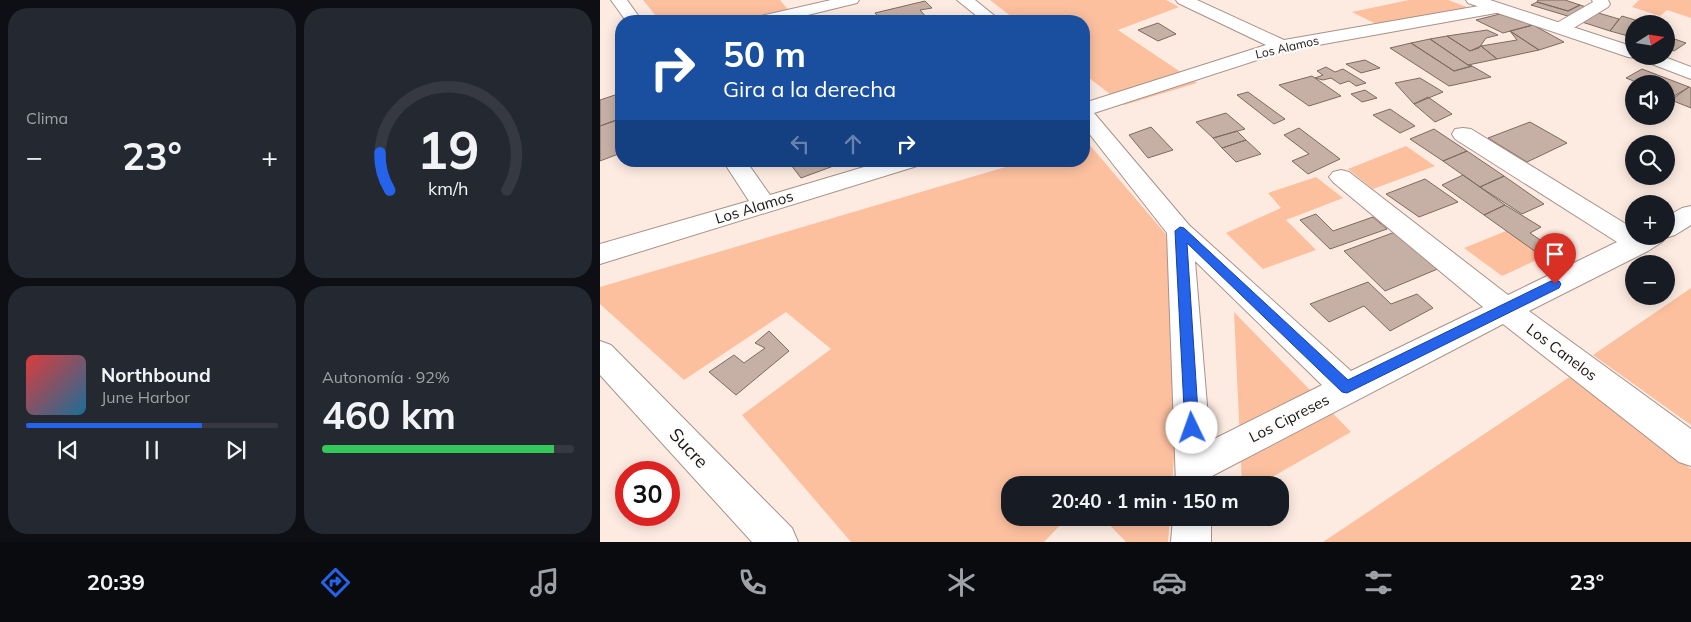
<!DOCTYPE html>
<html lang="es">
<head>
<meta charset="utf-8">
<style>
  :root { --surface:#171b24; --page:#242831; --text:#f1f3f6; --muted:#9ea1a6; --line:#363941; --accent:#2563eb }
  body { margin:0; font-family:Mulish,sans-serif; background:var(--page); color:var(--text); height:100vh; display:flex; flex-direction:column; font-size:19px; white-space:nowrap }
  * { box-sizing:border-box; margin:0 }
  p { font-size:16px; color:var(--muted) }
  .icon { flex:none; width:28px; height:28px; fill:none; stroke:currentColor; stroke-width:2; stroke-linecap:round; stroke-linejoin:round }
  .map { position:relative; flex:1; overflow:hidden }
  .sheet { display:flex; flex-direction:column; gap:8px; padding:8px; background:#0d0f14; width:600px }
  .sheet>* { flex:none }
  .banner { position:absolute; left:15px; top:15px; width:475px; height:152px; border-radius:20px; box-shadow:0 2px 12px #0003; background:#1a4fa0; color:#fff; overflow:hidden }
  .needle { width:32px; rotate:78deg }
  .fabs { position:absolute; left:1025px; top:15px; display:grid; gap:10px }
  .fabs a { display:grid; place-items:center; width:50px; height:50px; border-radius:50%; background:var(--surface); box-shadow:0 2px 12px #0003; font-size:25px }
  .speed { position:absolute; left:15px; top:461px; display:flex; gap:10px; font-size:25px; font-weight:700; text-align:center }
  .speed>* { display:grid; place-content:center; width:65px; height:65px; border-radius:50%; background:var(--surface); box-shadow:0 2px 12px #0003; line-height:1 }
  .speed .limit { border:8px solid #d22; background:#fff; color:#111 }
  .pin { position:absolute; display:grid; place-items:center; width:42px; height:42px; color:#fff; margin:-51px -21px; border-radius:50% 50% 50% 0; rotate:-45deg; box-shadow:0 0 5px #0007 }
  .pin .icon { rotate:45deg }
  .me { position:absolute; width:55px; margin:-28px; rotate:357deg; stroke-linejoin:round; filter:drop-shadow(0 0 4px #0008) }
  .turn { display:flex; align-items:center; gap:18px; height:105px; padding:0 25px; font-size:22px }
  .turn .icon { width:65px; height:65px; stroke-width:2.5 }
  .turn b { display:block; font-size:35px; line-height:42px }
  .lanes { display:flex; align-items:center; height:48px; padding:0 25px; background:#0003; justify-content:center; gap:25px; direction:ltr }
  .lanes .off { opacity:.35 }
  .big { font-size:38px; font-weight:700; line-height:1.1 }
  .sheet .card { flex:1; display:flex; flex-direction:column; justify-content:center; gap:8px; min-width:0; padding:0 18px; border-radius:20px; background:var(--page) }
  .sheet .dial { align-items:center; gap:0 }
  .dial svg { height:130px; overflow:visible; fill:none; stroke:var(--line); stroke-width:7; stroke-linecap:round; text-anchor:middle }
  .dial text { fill:var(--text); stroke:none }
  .song { display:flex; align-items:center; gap:15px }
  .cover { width:60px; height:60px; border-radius:8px; background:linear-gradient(135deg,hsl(0 70% 55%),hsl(200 70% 35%)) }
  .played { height:5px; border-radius:2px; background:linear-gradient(90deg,var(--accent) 70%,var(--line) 70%) }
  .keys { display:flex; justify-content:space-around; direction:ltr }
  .heat { display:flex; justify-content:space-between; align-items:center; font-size:28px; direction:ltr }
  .charge { height:8px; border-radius:4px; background:linear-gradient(90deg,#34c759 92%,var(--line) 0) }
  .sheet .tiles { flex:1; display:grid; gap:8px; grid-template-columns:repeat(2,1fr) }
  .trip { position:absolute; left:401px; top:476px; width:288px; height:50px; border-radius:20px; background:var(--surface); box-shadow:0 2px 12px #0003; font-weight:700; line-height:50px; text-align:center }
  .menu { display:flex; height:80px; justify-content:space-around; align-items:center; background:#090b0e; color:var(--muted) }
  .menu .icon { width:35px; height:35px }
  .menu .on { color:var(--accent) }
  .menu b { font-size:22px; color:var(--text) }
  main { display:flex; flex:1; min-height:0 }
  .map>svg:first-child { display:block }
  .green { fill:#fcc09f }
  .building { fill:#c6b0a5; stroke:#7e6a60 }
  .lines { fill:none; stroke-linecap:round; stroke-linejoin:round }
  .minor-casing { stroke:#a79287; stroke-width:2 }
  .major-casing { stroke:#a79287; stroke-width:2 }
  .minor { fill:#fff; fill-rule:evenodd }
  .major { fill:#fff; fill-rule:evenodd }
  .route { fill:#2563eb; stroke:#184099 }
  .labels { text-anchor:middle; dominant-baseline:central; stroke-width:4.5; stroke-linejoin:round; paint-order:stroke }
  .far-street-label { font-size:12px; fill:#19120e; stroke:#fcfcfc }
  .street-label { font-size:15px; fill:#19120e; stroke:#fcfcfc }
  .near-street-label { font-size:18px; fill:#19120e; stroke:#fcfcfc }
</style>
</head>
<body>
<main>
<section class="sheet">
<div class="tiles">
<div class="card"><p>Clima</p>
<div class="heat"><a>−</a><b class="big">23°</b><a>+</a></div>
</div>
<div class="card dial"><svg viewBox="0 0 100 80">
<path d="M14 69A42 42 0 1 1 86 69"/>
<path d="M14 69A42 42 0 0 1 8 46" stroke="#2563eb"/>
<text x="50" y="56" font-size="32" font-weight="700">19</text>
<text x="50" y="72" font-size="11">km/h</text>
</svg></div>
<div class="card">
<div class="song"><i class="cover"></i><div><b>Northbound</b><p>June Harbor</p></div></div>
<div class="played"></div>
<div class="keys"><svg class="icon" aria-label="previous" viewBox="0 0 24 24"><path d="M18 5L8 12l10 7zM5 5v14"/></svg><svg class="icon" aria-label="pause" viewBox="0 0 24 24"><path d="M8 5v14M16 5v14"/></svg><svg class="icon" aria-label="next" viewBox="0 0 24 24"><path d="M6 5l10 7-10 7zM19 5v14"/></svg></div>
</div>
<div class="card"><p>Autonomía · 92%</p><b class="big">460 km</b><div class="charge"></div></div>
</div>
</section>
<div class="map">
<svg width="1091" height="542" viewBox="0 0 1091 542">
  <rect width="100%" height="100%" fill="#fdebe1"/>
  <path class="green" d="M 43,0 L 180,0 L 196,19 L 186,21 L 60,21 Z
    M 390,0 L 566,0 L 579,7 L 518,30 L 597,83 L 524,105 L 484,74 L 484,21 L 417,21 Z
    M 809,0 L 848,0 L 875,10 L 782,27 L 752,12 Z
    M 1039,0 L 1091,0 L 1091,18 L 1067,10 L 1060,16 L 1032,7 Z
    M 488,143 L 575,245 L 585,305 L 572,485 L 410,485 L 410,518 L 467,518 L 444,542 L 251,542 L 142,415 L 231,349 L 186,312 L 84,380 L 0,304 L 0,287 L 426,161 L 484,161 L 484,144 Z
    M 806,146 L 835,166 L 773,189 L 748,169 Z
    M 716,177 L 743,198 L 686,220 L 716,250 L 663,269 L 626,233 L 681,208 L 668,193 Z
    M 906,231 L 943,257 L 902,276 L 864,248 Z
    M 1091,288 L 1091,425 L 993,355 Z
    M 634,312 L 751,432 L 658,485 L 642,485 Z
    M 971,376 L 1091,469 L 1091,542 L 723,542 Z
    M 503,518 L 570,518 L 568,542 L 526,542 Z"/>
  <path class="building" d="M 938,0 L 965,0 L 980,5 L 968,11 L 937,2 Z
    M 325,1 L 332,8 L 320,10 L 327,18 L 322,19 L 325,21 L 282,21 L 275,13 Z
    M 937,2 L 968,11 L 980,5 L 989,8 L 971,17 L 931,5 Z
    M 995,12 L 1019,19 L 1010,31 L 982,22 Z
    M 900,14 L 933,25 L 903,33 L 876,20 Z
    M 1022,16 L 1045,23 L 1034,24 L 1034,32 L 1028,36 L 1010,31 Z
    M 558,23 L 576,34 L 558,41 L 538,30 Z
    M 933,25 L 964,42 L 939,50 L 910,31 Z
    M 887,30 L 898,35 L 886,38 L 879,48 L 870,51 L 847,36 Z
    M 910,31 L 939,50 L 897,59 L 881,46 L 917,40 Z
    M 847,36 L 870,51 L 881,46 L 897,59 L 868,65 L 830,39 Z
    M 1066,36 L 1086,43 L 1074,51 L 1066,49 Z
    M 830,39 L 868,65 L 872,66 L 854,71 L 811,43 Z
    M 811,43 L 854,71 L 872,66 L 891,77 L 849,86 L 790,48 Z
    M 765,60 L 780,68 L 761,73 L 746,64 Z
    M 726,67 L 735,72 L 743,69 L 766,83 L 756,86 L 749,81 L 740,84 L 731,78 L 723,80 L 715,78 L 723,75 L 717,71 Z
    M 1042,69 L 1089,87 L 1074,96 L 1066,93 L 1066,84 L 1041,84 L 1026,78 Z
    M 712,76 L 715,78 L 741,96 L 709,106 L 679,85 Z
    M 820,78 L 843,92 L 814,104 L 795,83 Z
    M 1089,87 L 1091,88 L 1091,108 L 1071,100 Z
    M 765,90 L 777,98 L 762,102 L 751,94 Z
    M 648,92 L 685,119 L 674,124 L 637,95 Z
    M 21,93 L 21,118 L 0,126 L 0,100 Z
    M 828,97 L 852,114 L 835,122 L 814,104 Z
    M 790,109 L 815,126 L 800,133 L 773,115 Z
    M 626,113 L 645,129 L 613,138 L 596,122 Z
    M 21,119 L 21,153 L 0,161 L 0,126 Z
    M 930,122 L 967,143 L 927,162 L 888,138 Z
    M 551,127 L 573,150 L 548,158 L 529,135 Z
    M 699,128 L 740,159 L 708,174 L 692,161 L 709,154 L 684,135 Z
    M 834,129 L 867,151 L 843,161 L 810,139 Z
    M 637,131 L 646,140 L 622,148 L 613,138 Z
    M 646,140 L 661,154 L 636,162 L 622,148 Z
    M 867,151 L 904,176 L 880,187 L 843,161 Z
    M 188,161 L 247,161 L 201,178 Z
    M 863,175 L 905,205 L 884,215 L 842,185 Z
    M 904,176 L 944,204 L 922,214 L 880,187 Z
    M 825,179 L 858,202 L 819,217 L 786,194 Z
    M 905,205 L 941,227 L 930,233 L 955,250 L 943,257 L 884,215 Z
    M 716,214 L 733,231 L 773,217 L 787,229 L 730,249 L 700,220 Z
    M 795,232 L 840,268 L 785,291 L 744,251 Z
    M 768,282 L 791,304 L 817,294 L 833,308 L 790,331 L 764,306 L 729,322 L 710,304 Z
    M 169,331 L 189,351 L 136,395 L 109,372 L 134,355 L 144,363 L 165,348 L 155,343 Z"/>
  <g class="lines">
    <defs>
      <path id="minor" d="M 11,0 L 27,0 L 42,21 L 26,21 Z
        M 231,0 L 259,0 L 257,3 L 183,21 L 155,21 L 157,17 Z
        M 357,0 L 375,0 L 401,21 L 383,21 Z
        M 576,0 L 597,0 L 684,40 L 896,3 L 902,5 L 904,8 L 902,11 L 896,13 L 685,51 L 494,113 L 589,225 L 751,371 L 883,307 L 733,182 L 729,177 L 733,172 L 741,170 L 749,172 L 908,295 L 1017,242 L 855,139 L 852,134 L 855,129 L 863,128 L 871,129 L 1034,229 L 1034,236 L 1066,236 L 1066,217 L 1082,208 L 1091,206 L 1091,225 L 1075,235 L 1065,238 L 1062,242 L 1048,251 L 929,311 L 1091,429 L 1091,466 L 1079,462 L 903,324 L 612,476 L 612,485 L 576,485 L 567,233 L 484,127 L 484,103 L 666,45 L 578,3 ZM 595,261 L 722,385 L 610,441 Z
        M 992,0 L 1008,0 L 1010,4 L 1008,7 L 967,32 L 955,32 L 952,28 L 955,24 L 993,2 Z
        M 123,161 L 146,161 L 170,195 L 284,161 L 320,161 L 317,166 L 0,264 L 0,244 L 149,201 Z
        M 0,341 L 11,345 L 192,528 L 198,542 L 152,542 L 0,375 Z
        M 573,518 L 611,518 L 611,542 L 571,542 Z"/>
      <path id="major" d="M 866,0 L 890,0 L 1034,47 L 1034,56 L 1062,56 L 1091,67 L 1091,79 L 1036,58 L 1028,57 L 868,3 Z"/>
    </defs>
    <use href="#minor" class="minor-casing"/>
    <use href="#major" class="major-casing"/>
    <use href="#minor" class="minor"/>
    <use href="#major" class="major"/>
  </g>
  <path class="route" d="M 580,227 L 584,228 L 748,380 L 951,281 L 959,281 L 961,284 L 959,288 L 747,393 L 742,392 L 587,243 L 599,428 L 597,432 L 592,434 L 587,432 L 585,428 L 575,231 Z"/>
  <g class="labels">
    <g class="far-street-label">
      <text transform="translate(687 47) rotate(-13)">Los Alamos</text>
    </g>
    <g class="street-label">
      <text transform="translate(154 207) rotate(-17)">Los Alamos</text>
      <text transform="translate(962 352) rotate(37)">Los Canelos</text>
      <text transform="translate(689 418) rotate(-27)">Los Cipreses</text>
    </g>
    <g class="near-street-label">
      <text transform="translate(89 448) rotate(47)">Sucre</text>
    </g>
  </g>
</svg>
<div class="fabs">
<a><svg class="needle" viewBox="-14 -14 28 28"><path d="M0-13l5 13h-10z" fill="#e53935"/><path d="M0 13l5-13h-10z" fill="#9ea1a6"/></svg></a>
<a><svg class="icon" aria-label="sound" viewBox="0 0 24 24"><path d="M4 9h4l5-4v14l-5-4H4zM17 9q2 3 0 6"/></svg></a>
<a><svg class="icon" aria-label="search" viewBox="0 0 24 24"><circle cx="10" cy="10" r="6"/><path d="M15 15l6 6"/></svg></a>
<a>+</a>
<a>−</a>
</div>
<div class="speed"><div class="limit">30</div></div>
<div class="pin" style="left:955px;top:284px;background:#d93025"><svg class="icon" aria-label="arrive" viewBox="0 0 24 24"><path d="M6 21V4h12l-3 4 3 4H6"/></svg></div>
<svg class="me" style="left:592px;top:428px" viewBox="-20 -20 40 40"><circle r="19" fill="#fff"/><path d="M0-13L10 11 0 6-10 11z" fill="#2563eb"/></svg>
<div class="trip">20:40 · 1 min · 150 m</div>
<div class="banner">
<div class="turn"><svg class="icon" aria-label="right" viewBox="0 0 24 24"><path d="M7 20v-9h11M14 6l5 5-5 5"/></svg><div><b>50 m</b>Gira a la derecha</div></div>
<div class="lanes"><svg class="icon off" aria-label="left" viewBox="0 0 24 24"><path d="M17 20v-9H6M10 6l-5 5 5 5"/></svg><svg class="icon off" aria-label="ahead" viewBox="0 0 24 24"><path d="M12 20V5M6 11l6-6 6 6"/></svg><svg class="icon" aria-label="right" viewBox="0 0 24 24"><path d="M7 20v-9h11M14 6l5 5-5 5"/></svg></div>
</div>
</div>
</main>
<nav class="menu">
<b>20:39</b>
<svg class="icon on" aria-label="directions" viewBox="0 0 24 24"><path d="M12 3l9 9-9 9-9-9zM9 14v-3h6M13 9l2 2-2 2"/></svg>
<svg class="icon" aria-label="music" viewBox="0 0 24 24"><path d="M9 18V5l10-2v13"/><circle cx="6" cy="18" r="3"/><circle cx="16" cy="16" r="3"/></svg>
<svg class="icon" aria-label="phone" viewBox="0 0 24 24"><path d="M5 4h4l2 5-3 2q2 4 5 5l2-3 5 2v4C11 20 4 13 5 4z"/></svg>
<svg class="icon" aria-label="climate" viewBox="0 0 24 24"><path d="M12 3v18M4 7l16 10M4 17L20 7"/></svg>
<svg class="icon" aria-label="car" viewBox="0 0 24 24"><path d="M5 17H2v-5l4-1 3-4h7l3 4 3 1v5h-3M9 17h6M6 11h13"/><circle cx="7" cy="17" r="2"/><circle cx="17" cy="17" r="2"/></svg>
<svg class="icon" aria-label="filters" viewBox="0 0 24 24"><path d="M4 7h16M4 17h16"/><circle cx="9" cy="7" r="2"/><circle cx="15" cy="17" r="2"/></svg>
<b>23°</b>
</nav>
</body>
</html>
